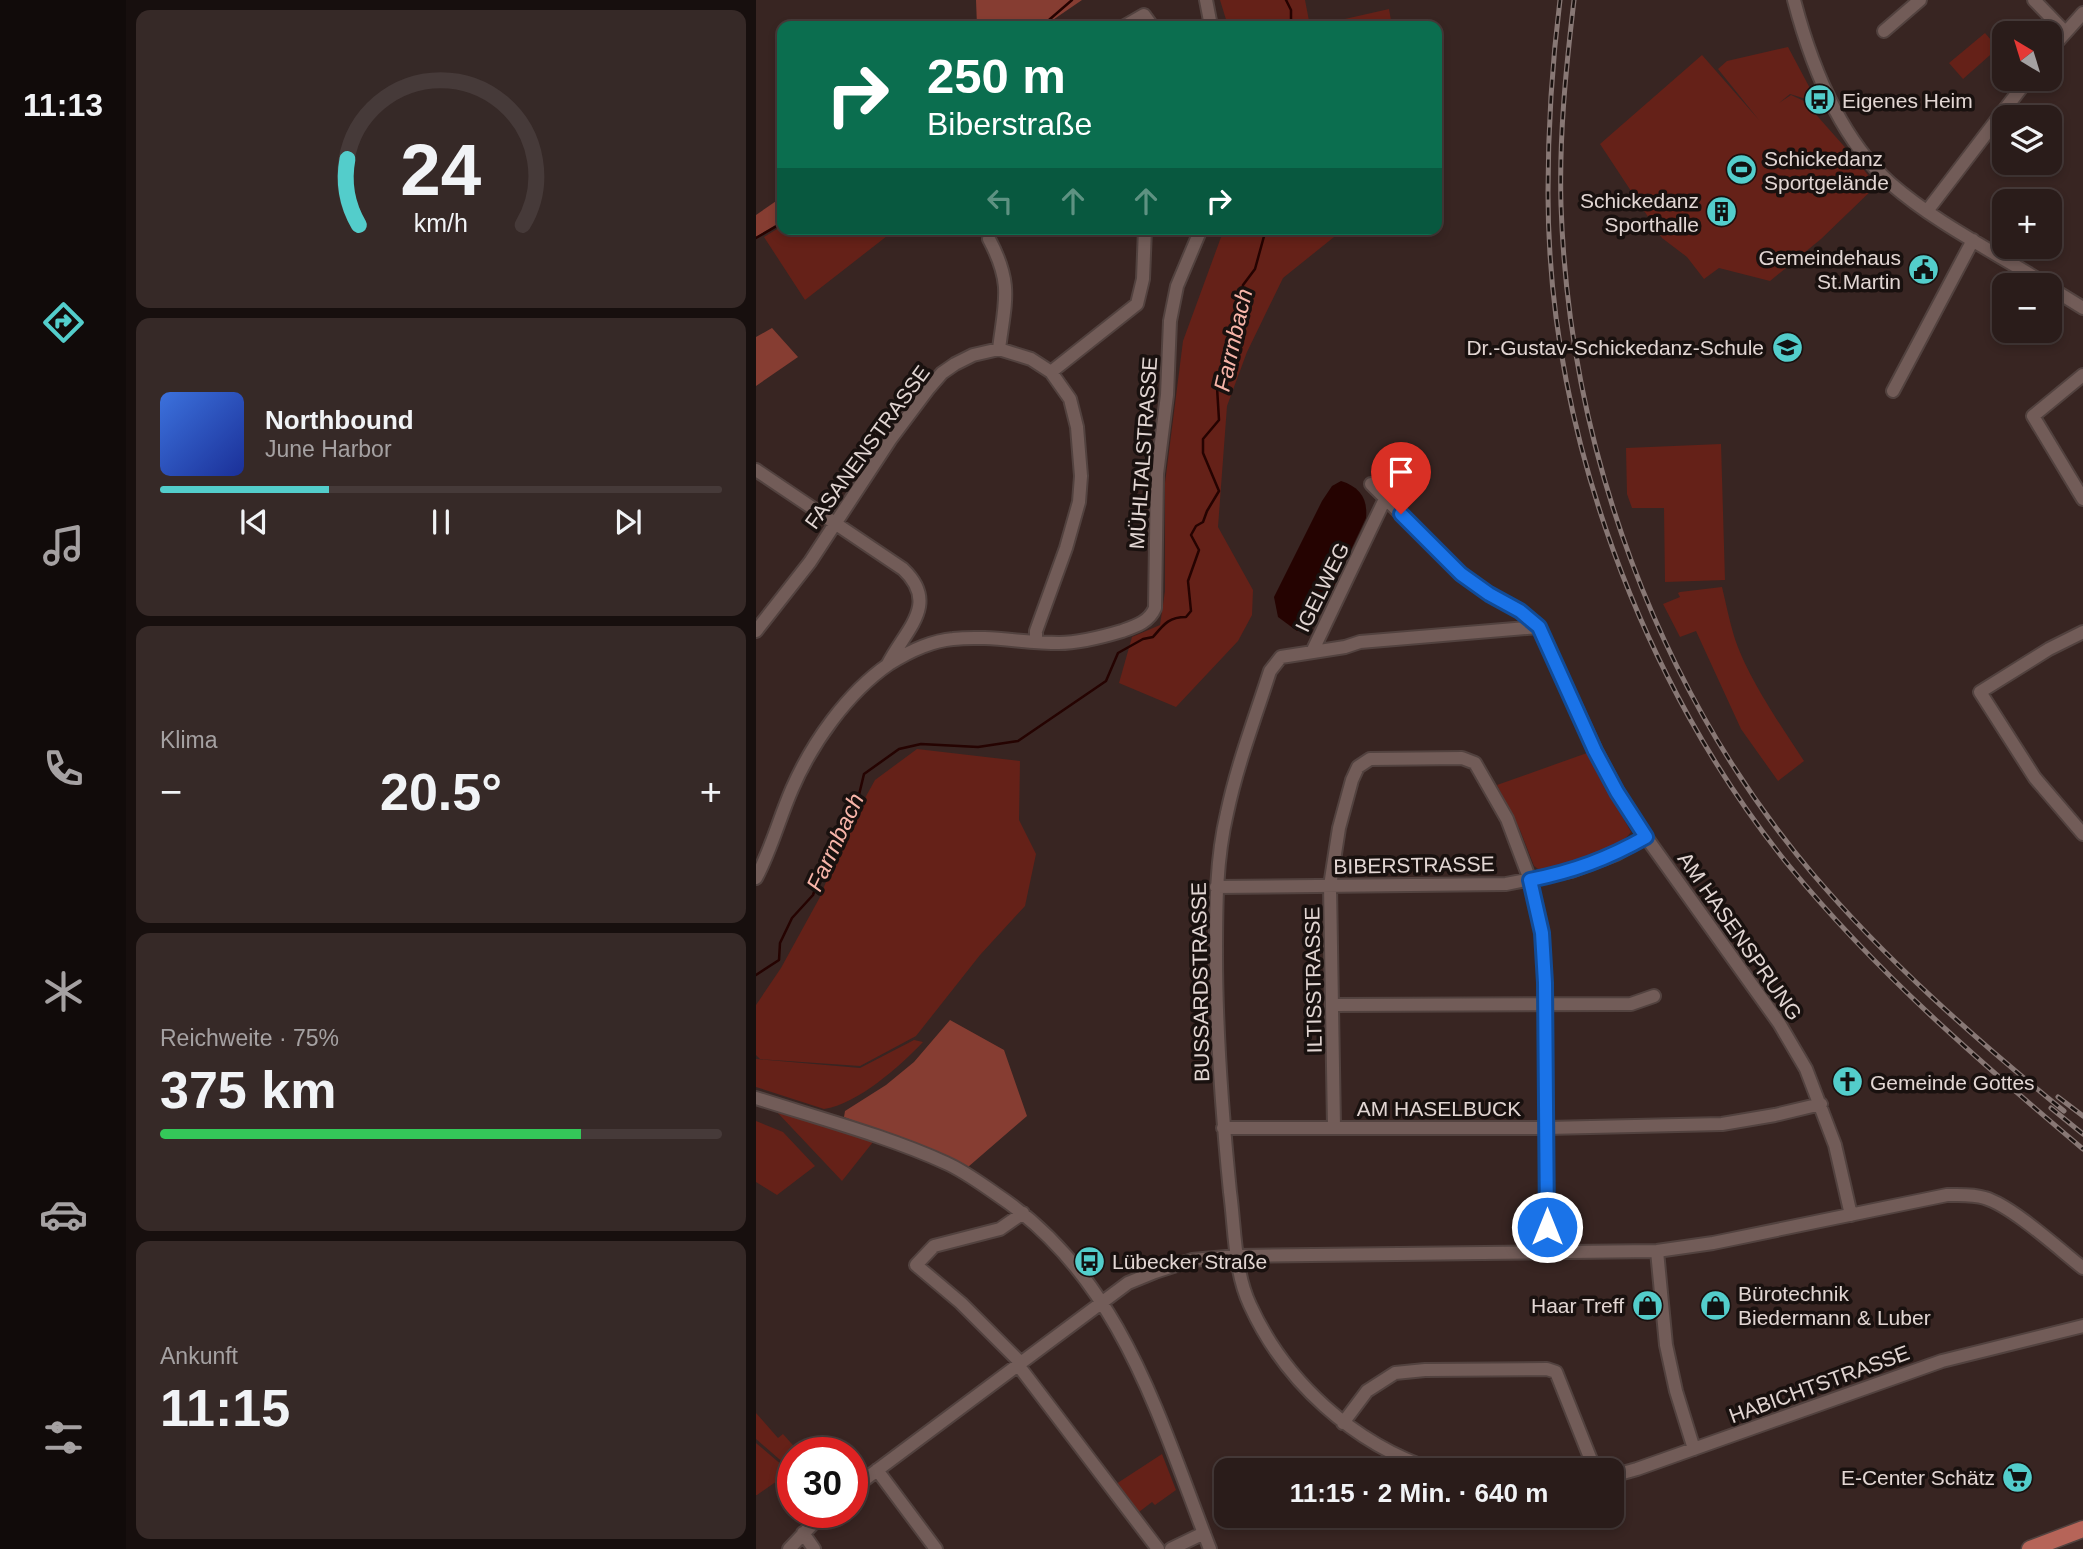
<!DOCTYPE html>
<html lang="de">
<head>
<meta charset="utf-8">
<style>
  :root { --surface:#2a1c1a; --page:#362927; --text:#f1f3f6; --muted:#a5a1a2; --line:#463a39; --accent:#53cdcb }
  body { margin:0; font-family:Helvetica,sans-serif; background:var(--page); color:var(--text); height:100vh; display:flex; flex-direction:column; font-size:26px; white-space:nowrap }
  * { box-sizing:border-box; margin:0 }
  p { font-size:23px; color:var(--muted) }
  .icon { flex:none; width:38px; height:38px; fill:none; stroke:currentColor; stroke-width:2; stroke-linecap:round; stroke-linejoin:round }
  .map { position:relative; flex:1; overflow:hidden }
  .drawer { display:flex; flex-direction:column; gap:10px; padding:10px; background:#170f0e; width:630px }
  .drawer>* { flex:none }
  .banner { position:absolute; left:21px; top:21px; width:665px; height:214px; border-radius:14px; box-shadow:0 4px 10px #0003,0 0 0 2px var(--line); background:#0b6e4f; color:#fff; overflow:hidden }
  .needle { width:46px; rotate:322deg }
  .buttons { position:absolute; left:1236px; top:21px; display:grid; gap:14px }
  .buttons a { display:grid; place-items:center; width:70px; height:70px; border-radius:14px; background:var(--surface); box-shadow:0 4px 10px #0003,0 0 0 2px var(--line); font-size:35px }
  .speed { position:absolute; left:21px; top:1437px; display:flex; gap:14px; font-size:35px; font-weight:700; text-align:center }
  .speed>* { display:grid; place-content:center; width:91px; height:91px; border-radius:50%; background:var(--surface); box-shadow:0 4px 10px #0003,0 0 0 2px var(--line); line-height:1 }
  .speed .limit { border:10px solid #d22; background:#fff; color:#111 }
  .pin { position:absolute; display:grid; place-items:center; width:60px; height:60px; color:#fff; margin:-72px -30px; border-radius:50% 50% 50% 0; rotate:-45deg; box-shadow:0 0 7px #0007 }
  .pin .icon { rotate:45deg }
  .me { position:absolute; width:77px; margin:-38px; rotate:0deg; stroke-linejoin:round; filter:drop-shadow(0 0 5px #0008) }
  .turn { display:flex; align-items:center; gap:24px; height:147px; padding:0 35px; font-size:32px }
  .turn .icon { width:91px; height:91px; stroke-width:2.5 }
  .turn b { display:block; font-size:49px; line-height:60px }
  .lanes { display:flex; align-items:center; height:66px; padding:0 35px; background:#0003; justify-content:center; gap:35px; direction:ltr }
  .lanes .off { opacity:.35 }
  .big { font-size:52px; font-weight:700; line-height:1.1 }
  .drawer .card { flex:1; display:flex; flex-direction:column; justify-content:center; gap:10px; min-width:0; padding:0 24px; border-radius:14px; background:var(--page) }
  .drawer .dial { align-items:center; gap:0 }
  .dial svg { height:182px; overflow:visible; fill:none; stroke:var(--line); stroke-width:7; stroke-linecap:round; text-anchor:middle }
  .dial text { fill:var(--text); stroke:none }
  .song { display:flex; align-items:center; gap:21px }
  .cover { width:84px; height:84px; border-radius:10px; background:linear-gradient(135deg,hsl(220 70% 55%),hsl(230 70% 35%)) }
  .played { height:7px; border-radius:4px; background:linear-gradient(90deg,var(--accent) 30%,var(--line) 30%) }
  .keys { display:flex; justify-content:space-around; direction:ltr }
  .heat { display:flex; justify-content:space-between; align-items:center; font-size:38px; direction:ltr }
  .charge { height:10px; border-radius:5px; background:linear-gradient(90deg,#34c759 75%,var(--line) 0) }
  .trip { position:absolute; left:458px; top:1458px; width:410px; height:70px; border-radius:14px; background:var(--surface); box-shadow:0 4px 10px #0003,0 0 0 2px var(--line); font-weight:700; line-height:70px; text-align:center }
  main { display:flex; flex:1; min-height:0 }
  .tab-bar { display:flex; flex-direction:column; width:126px; justify-content:space-around; align-items:center; background:#110b0a; color:var(--muted) }
  .tab-bar .icon { width:49px; height:49px }
  .tab-bar .on { color:var(--accent) }
  .tab-bar b { font-size:32px; color:var(--text) }
  .map>svg:first-child { display:block }
  .green { fill:#652118 }
  .forest { fill:#863d32 }
  .water { fill:#250301 }
  .lines { fill:none; stroke-linecap:round; stroke-linejoin:round }
  .stream { stroke:#250301; stroke-width:2.5 }
  .minor-casing { stroke:#52423f; stroke-width:16 }
  .major-casing { stroke:#52423f; stroke-width:19 }
  .minor { stroke:#725c58; stroke-width:12 }
  .major { stroke:#b66458; stroke-width:16 }
  .rail-casing { stroke:#887875; stroke-width:5 }
  .rail { stroke:#19110f; stroke-width:2.5; stroke-dasharray:8; stroke-linecap:butt }
  .route-casing { stroke:#114b97; stroke-width:18 }
  .route { stroke:#1a73e8; stroke-width:12 }
  .labels { text-anchor:middle; dominant-baseline:central; stroke-width:7; stroke-linejoin:round; paint-order:stroke }
  .poi-label { font-size:21px; fill:#e2d6d3; stroke:#19110f; text-anchor:start }
  .street-label { font-size:21px; fill:#e2d6d3; stroke:#19110f }
  .water-label { font-size:23px; font-style:italic; fill:#f8b5a9; stroke:#19110f }
</style>
</head>
<body>
<main>
<nav class="tab-bar">
<b>11:13</b>
<svg class="icon on" aria-label="directions" viewBox="0 0 24 24"><path d="M12 3l9 9-9 9-9-9zM9 14v-3h6M13 9l2 2-2 2"/></svg>
<svg class="icon" aria-label="music" viewBox="0 0 24 24"><path d="M9 18V5l10-2v13"/><circle cx="6" cy="18" r="3"/><circle cx="16" cy="16" r="3"/></svg>
<svg class="icon" aria-label="phone" viewBox="0 0 24 24"><path d="M5 4h4l2 5-3 2q2 4 5 5l2-3 5 2v4C11 20 4 13 5 4z"/></svg>
<svg class="icon" aria-label="climate" viewBox="0 0 24 24"><path d="M12 3v18M4 7l16 10M4 17L20 7"/></svg>
<svg class="icon" aria-label="car" viewBox="0 0 24 24"><path d="M5 17H2v-5l4-1 3-4h7l3 4 3 1v5h-3M9 17h6M6 11h13"/><circle cx="7" cy="17" r="2"/><circle cx="17" cy="17" r="2"/></svg>
<svg class="icon" aria-label="filters" viewBox="0 0 24 24"><path d="M4 7h16M4 17h16"/><circle cx="9" cy="7" r="2"/><circle cx="15" cy="17" r="2"/></svg>
</nav>
<section class="drawer">
<div class="card dial"><svg viewBox="0 0 100 80">
<path d="M14 69A42 42 0 1 1 86 69"/>
<path d="M14 69A42 42 0 0 1 9 40" stroke="#53cdcb"/>
<text x="50" y="56" font-size="32" font-weight="700">24</text>
<text x="50" y="72" font-size="11">km/h</text>
</svg></div>
<div class="card">
<div class="song"><i class="cover"></i><div><b>Northbound</b><p>June Harbor</p></div></div>
<div class="played"></div>
<div class="keys"><svg class="icon" aria-label="previous" viewBox="0 0 24 24"><path d="M18 5L8 12l10 7zM5 5v14"/></svg><svg class="icon" aria-label="pause" viewBox="0 0 24 24"><path d="M8 5v14M16 5v14"/></svg><svg class="icon" aria-label="next" viewBox="0 0 24 24"><path d="M6 5l10 7-10 7zM19 5v14"/></svg></div>
</div>
<div class="card"><p>Klima</p>
<div class="heat"><a>−</a><b class="big">20.5°</b><a>+</a></div>
</div>
<div class="card"><p>Reichweite · 75%</p><b class="big">375 km</b><div class="charge"></div></div>
<div class="card"><p>Ankunft</p><b class="big">11:15</b></div>
</section>
<div class="map">
<svg width="1327" height="1549" viewBox="0 0 1327 1549">
  <rect width="100%" height="100%" fill="#382522"/>
  <path class="green" d="M 464,0 L 549,0 L 554,26 L 472,26 Z
    M 633,9 L 636,26 L 558,26 Z
    M 1229,33 L 1242,48 L 1207,79 L 1193,63 Z
    M 1032,47 L 1057,94 L 1050,99 L 1034,94 L 1023,103 L 1035,95 L 1048,101 L 1102,162 L 1120,186 L 1065,239 L 1014,281 L 963,268 L 948,279 L 931,257 L 906,238 L 844,144 L 946,55 L 1003,120 L 962,69 L 971,61 Z
    M 26,226 L 26,229 L 140,229 L 49,300 L 8,237 Z
    M 468,229 L 588,229 L 527,278 L 491,352 L 471,406 L 462,527 L 497,590 L 496,615 L 482,641 L 420,707 L 363,683 L 376,637 L 404,625 L 409,591 L 409,483 L 427,341 Z
    M 965,444 L 969,580 L 909,582 L 908,508 L 876,508 L 871,494 L 870,448 Z
    M 966,587 C 970,603 973,620 978,636 C 990,675 1025,726 1048,761 L 1022,781 L 985,729 L 940,631 L 924,637 L 907,604 L 924,597 L 922,593 L 924,592 Z
    M 161,749 L 264,761 L 263,820 L 280,854 L 269,906 L 224,955 L 160,1036 L 104,1066 L 4,1059 L 0,1055 L 0,1005 L 25,968 L 64,897 L 88,836 L 119,780 Z
    M 831,753 L 875,832 C 861,853 809,864 785,871 L 778,866 L 764,830 L 741,785 Z
    M 158,1040 L 167,1042 C 144,1066 102,1104 68,1109 L 0,1087 L 0,1059 L 104,1068 Z
    M 20,1111 L 117,1142 L 86,1181 Z
    M 0,1121 L 27,1132 L 59,1166 L 21,1195 L 0,1182 Z
    M 0,1413 L 22,1438 L 27,1434 L 43,1452 L 37,1452 L 37,1471 L 0,1439 Z
    M 0,1443 L 34,1472 L 1,1495 L 0,1495 Z
    M 406,1454 L 420,1490 L 399,1505 L 396,1502 L 383,1512 L 360,1484 Z"/>
  <path class="forest" d="M 220,0 L 326,0 L 288,26 L 221,26 Z
    M 26,197 L 26,221 L 0,237 L 0,215 Z
    M 16,328 L 42,357 L 0,386 L 0,337 Z
    M 194,1020 L 248,1050 L 271,1116 L 212,1167 L 192,1157 L 88,1117 L 89,1111 L 130,1085 L 158,1062 Z"/>
  <path class="water" d="M 585,481 C 604,487 612,499 610,518 L 570,603 L 554,626 L 541,631 L 522,617 L 518,597 L 566,501 L 576,486 Z"/>
  <g class="lines">
    <path class="stream" d="M 530,0 L 535,10 L 535,26
      M 286,26 L 316,0
      M 0,238 L 26,223
      M 0,975 L 23,960 L 24,943 L 36,918 L 57,895 L 76,840 L 101,803 L 108,774 L 143,749 L 165,744 L 222,747 L 262,741 L 350,681 L 362,653 L 387,639 L 397,637 C 408,624 413,617 430,617 L 435,611 L 432,581 L 443,550 L 435,535 L 440,526 L 447,522 L 451,511 L 463,491 L 447,453 L 447,439 L 463,420 L 461,387 L 470,375 L 471,351 L 484,306 L 487,285 L 499,269 L 510,229"/>
    <defs>
      <path id="minor" d="M 450,0 L 455,26
        M 1038,0 C 1055,65 1083,137 1134,183 C 1181,224 1239,252 1291,285
        M 1278,0 L 1309,32
        M 369,26 L 388,15 L 396,26
        M 1128,31 L 1164,0
        M 1293,51 L 1327,13
        M 1171,211 L 1272,79
        M 233,239 C 257,284 249,301 243,349
        M 1293,287 L 1327,308
        M 295,372 L 381,304 L 387,279 L 389,229
        M 1327,375 L 1277,416 L 1327,499
        M 1137,391 L 1217,240
        M 0,470 L 147,569 C 184,604 150,629 132,664
        M 615,484 L 705,574 L 733,594 L 764,611 L 783,627 L 840,751 L 861,791 L 890,837 L 1023,1023 L 1050,1069 L 1079,1145 L 1095,1215
        M 0,631 L 54,562 L 134,440 L 173,388 L 186,373 L 199,364 L 217,355 L 243,349 L 275,359 L 295,372 L 314,399 L 321,427 L 325,476 L 323,502 L 310,548 L 280,631 L 280,642
        M 1327,632 L 1293,649 L 1224,692 L 1279,778 L 1327,834
        M 556,652 L 629,499
        M 0,878 C 15,850 23,819 36,789 C 56,743 91,693 133,664 C 152,652 174,641 197,639 C 232,635 268,643 303,643 C 323,643 346,637 366,631 C 380,626 393,622 399,608 L 401,474 L 411,395 L 414,321 L 421,286 L 445,229
        M 460,887 L 750,884 L 815,871 L 860,854 L 890,837
        M 577,1005 L 875,1004 L 898,996
        M 0,1098 C 62,1118 131,1136 190,1163 C 208,1171 224,1183 240,1194 C 365,1277 402,1416 454,1549
        M 578,1127 L 574,886 L 583,828 L 596,780 L 602,767 L 614,759 L 706,758 L 719,763 L 751,819 L 774,880 L 786,933 L 789,983 L 791,1252
        M 467,1128 L 791,1128 L 966,1124 L 1019,1115 L 1065,1104
        M 901,1251 L 910,1345 L 920,1391 L 938,1449
        M 265,1363 L 205,1303 L 160,1265 L 178,1246 L 244,1229 L 267,1213
        M 262,1365 L 402,1549
        M 587,1423 L 611,1391 L 639,1373 L 669,1370 L 791,1369 L 800,1372 L 839,1470
        M 121,1470 L 180,1549
        M 678,1470 C 598,1444 529,1382 494,1305 C 478,1271 479,1229 474,1192 C 466,1112 460,1034 460,955 C 460,907 460,859 471,813 C 481,765 499,718 514,671 L 525,657 L 589,647 L 604,642 L 783,627
        M 856,1476 L 881,1469 L 1186,1361 L 1327,1326
        M 96,1489 L 372,1283 L 399,1272 L 436,1260 L 481,1256 L 901,1251 L 957,1243 L 1191,1195 C 1204,1195 1217,1194 1229,1198 C 1256,1206 1303,1249 1327,1268
        M 47,1533 L 58,1549
        M 33,1549 L 68,1512
        M 415,1549 L 448,1533"/>
      <path id="major" d="M 1274,1549 L 1327,1529"/>
    </defs>
    <use href="#minor" class="minor-casing"/>
    <use href="#major" class="major-casing"/>
    <use href="#minor" class="minor"/>
    <use href="#major" class="major"/>
    <defs>
      <path id="rail" d="M 804,0 C 796,64 792,129 792,193 C 792,429 885,684 1034,867 C 1120,972 1223,1061 1327,1149
        M 818,0 C 810,68 803,136 805,205 C 813,446 900,688 1056,873 C 1131,961 1218,1038 1308,1111
        M 1302,1097 L 1327,1116
        M 1295,1108 L 1327,1134"/>
    </defs>
    <use href="#rail" class="rail-casing"/>
    <use href="#rail" class="rail"/>
  </g>
  <g class="lines">
    <defs>
      <path id="route" d="M 645,514 L 705,574 L 733,594 L 764,611 L 783,627 L 839,751 L 861,792 L 890,837 C 851,859 818,871 774,880 L 786,933 L 789,983 L 791,1227"/>
    </defs>
    <use href="#route" class="route-casing"/>
    <use href="#route" class="route"/>
  </g>
  <defs>
    <symbol id="bus-disc" viewBox="-11 -11 22 22"><circle r="9.5" fill="#53cdcb" stroke="#19110f"/><path d="M-5-6H5V4H4V6H2V4H-2V6H-4V4H-5ZM-3.5-4V0h7V-4ZM-3.5 1.2v1.5H-2V1.2ZM2 1.2v1.5H3.5V1.2Z" fill="#111"/></symbol>
    <symbol id="stadium-disc" viewBox="-11 -11 22 22"><circle r="9.5" fill="#53cdcb" stroke="#19110f"/><path d="M0-5a6.5 5 0 1 0 0 10a6.5 5 0 1 0 0-10ZM-3.5-1.8h7v3.6h-7Z" fill="#111"/></symbol>
    <symbol id="building-disc" viewBox="-11 -11 22 22"><circle r="9.5" fill="#53cdcb" stroke="#19110f"/><path d="M-4-6H4V6H1V3H-1V6H-4ZM-2.5-4.3h1.7v1.8h-1.7ZM.8-4.3h1.7v1.8H.8ZM-2.5-1h1.7V.8h-1.7ZM.8-1h1.7V.8H.8Z" fill="#111"/></symbol>
    <symbol id="civic-disc" viewBox="-11 -11 22 22"><circle r="9.5" fill="#53cdcb" stroke="#19110f"/><path d="M-.6-6.5H3V-4.5H.6V-3L4-1V1h2V6H-6V1h2V-1L-.6-3ZM-1.2 2.5V6h2.4V2.5Z" fill="#111"/></symbol>
    <symbol id="school-disc" viewBox="-11 -11 22 22"><circle r="9.5" fill="#53cdcb" stroke="#19110f"/><path d="M0-5L7-2L0 1L-7-2ZM-4 1L0 2.5L4 1V4Q0 6-4 4Z" fill="#111"/></symbol>
    <symbol id="church-disc" viewBox="-11 -11 22 22"><circle r="9.5" fill="#53cdcb" stroke="#19110f"/><path d="M-1.2-6h2.4v3.5h3.3v2.4h-3.3V6h-2.4V-.1h-3.3v-2.4h3.3Z" fill="#111"/></symbol>
    <symbol id="shop-disc" viewBox="-11 -11 22 22"><circle r="9.5" fill="#53cdcb" stroke="#19110f"/><path d="M-5-2.5h2.3a2.7 3.5 0 0 1 5.4 0H5L5.5 6h-11ZM-1.5-2.5h3a1.5 2.3 0 0 0-3 0Z" fill="#111"/></symbol>
    <symbol id="supermarket-disc" viewBox="-11 -11 22 22"><circle r="9.5" fill="#53cdcb" stroke="#19110f"/><path d="M-6-5.5h2.5l.6 2H6L4.5 2H-2.5L-4.4-4H-6ZM-1.5 3.2a1.3 1.3 0 1 0 .1 0ZM3 3.2a1.3 1.3 0 1 0 .1 0Z" fill="#111"/></symbol>
  </defs>
  <g fill-rule="evenodd">
    <use href="#bus-disc" x="1046" y="82" width="35" height="35"/>
    <use href="#stadium-disc" x="968" y="152" width="35" height="35"/>
    <use href="#building-disc" x="948" y="194" width="35" height="35"/>
    <use href="#civic-disc" x="1150" y="252" width="35" height="35"/>
    <use href="#school-disc" x="1014" y="330" width="35" height="35"/>
    <use href="#church-disc" x="1074" y="1064" width="35" height="35"/>
    <use href="#bus-disc" x="316" y="1244" width="35" height="35"/>
    <use href="#shop-disc" x="874" y="1288" width="35" height="35"/>
    <use href="#shop-disc" x="942" y="1288" width="35" height="35"/>
    <use href="#supermarket-disc" x="1244" y="1460" width="35" height="35"/>
  </g>
  <g class="labels">
    <g class="poi-label">
      <text x="1086" y="100">Eigenes Heim</text>
      <text x="1008" y="158">Schickedanz<tspan x="1008" dy="24">Sportgelände</tspan></text>
      <text x="943" y="200" text-anchor="end">Schickedanz<tspan x="943" dy="24">Sporthalle</tspan></text>
      <text x="1145" y="257" text-anchor="end">Gemeindehaus<tspan x="1145" dy="24">St.Martin</tspan></text>
      <text x="1008" y="347" text-anchor="end">Dr.-Gustav-Schickedanz-Schule</text>
      <text x="1114" y="1082">Gemeinde Gottes</text>
      <text x="356" y="1261">Lübecker Straße</text>
      <text x="982" y="1293">Bürotechnik<tspan x="982" dy="24">Biedermann &amp; Luber</tspan></text>
      <text x="868" y="1305" text-anchor="end">Haar Treff</text>
      <text x="1239" y="1477" text-anchor="end">E-Center Schätz</text>
    </g>
    <g class="street-label">
      <text transform="translate(111 447) rotate(-54)">FASANENSTRASSE</text>
      <text transform="translate(387 453) rotate(-86)">MÜHLTALSTRASSE</text>
      <text transform="translate(566 587) rotate(-64)">IGELWEG</text>
      <text transform="translate(658 865) rotate(-1)">BIBERSTRASSE</text>
      <text transform="translate(984 936) rotate(55)">AM HASENSPRUNG</text>
      <text transform="translate(557 980) rotate(-91)">ILTISSTRASSE</text>
      <text transform="translate(444 982) rotate(-91)">BUSSARDSTRASSE</text>
      <text x="683" y="1108">AM HASELBUCK</text>
      <text transform="translate(1063 1384) rotate(-20)">HABICHTSTRASSE</text>
    </g>
    <g class="water-label">
      <text transform="translate(477 340) rotate(-77)">Farrnbach</text>
      <text transform="translate(79 842) rotate(-65)">Farrnbach</text>
    </g>
  </g>
</svg>
<div class="buttons">
<a><svg class="needle" viewBox="-14 -14 28 28"><path d="M0-13l5 13h-10z" fill="#e53935"/><path d="M0 13l5-13h-10z" fill="#a5a1a2"/></svg></a>
<a><svg class="icon" aria-label="layers" viewBox="0 0 24 24"><path d="M12 4l9 5-9 5-9-5zM3 14l9 5 9-5"/></svg></a>
<a>+</a>
<a>−</a>
</div>
<div class="speed"><div class="limit">30</div></div>
<div class="pin" style="left:645px;top:514px;background:#d93025"><svg class="icon" aria-label="arrive" viewBox="0 0 24 24"><path d="M6 21V4h12l-3 4 3 4H6"/></svg></div>
<svg class="me" style="left:791px;top:1227px" viewBox="-20 -20 40 40"><circle r="17" fill="#1a73e8" stroke="#fff" stroke-width="3"/><path d="M0-11L8 9 0 5-8 9z" fill="#fff"/></svg>
<div class="trip">11:15 · 2 Min. · 640 m</div>
<div class="banner">
<div class="turn"><svg class="icon" aria-label="right" viewBox="0 0 24 24"><path d="M7 20v-9h11M14 6l5 5-5 5"/></svg><div><b>250 m</b>Biberstraße</div></div>
<div class="lanes"><svg class="icon off" aria-label="left" viewBox="0 0 24 24"><path d="M17 20v-9H6M10 6l-5 5 5 5"/></svg><svg class="icon off" aria-label="ahead" viewBox="0 0 24 24"><path d="M12 20V5M6 11l6-6 6 6"/></svg><svg class="icon off" aria-label="ahead" viewBox="0 0 24 24"><path d="M12 20V5M6 11l6-6 6 6"/></svg><svg class="icon" aria-label="right" viewBox="0 0 24 24"><path d="M7 20v-9h11M14 6l5 5-5 5"/></svg></div>
</div>
</div>
</main>
</body>
</html>
